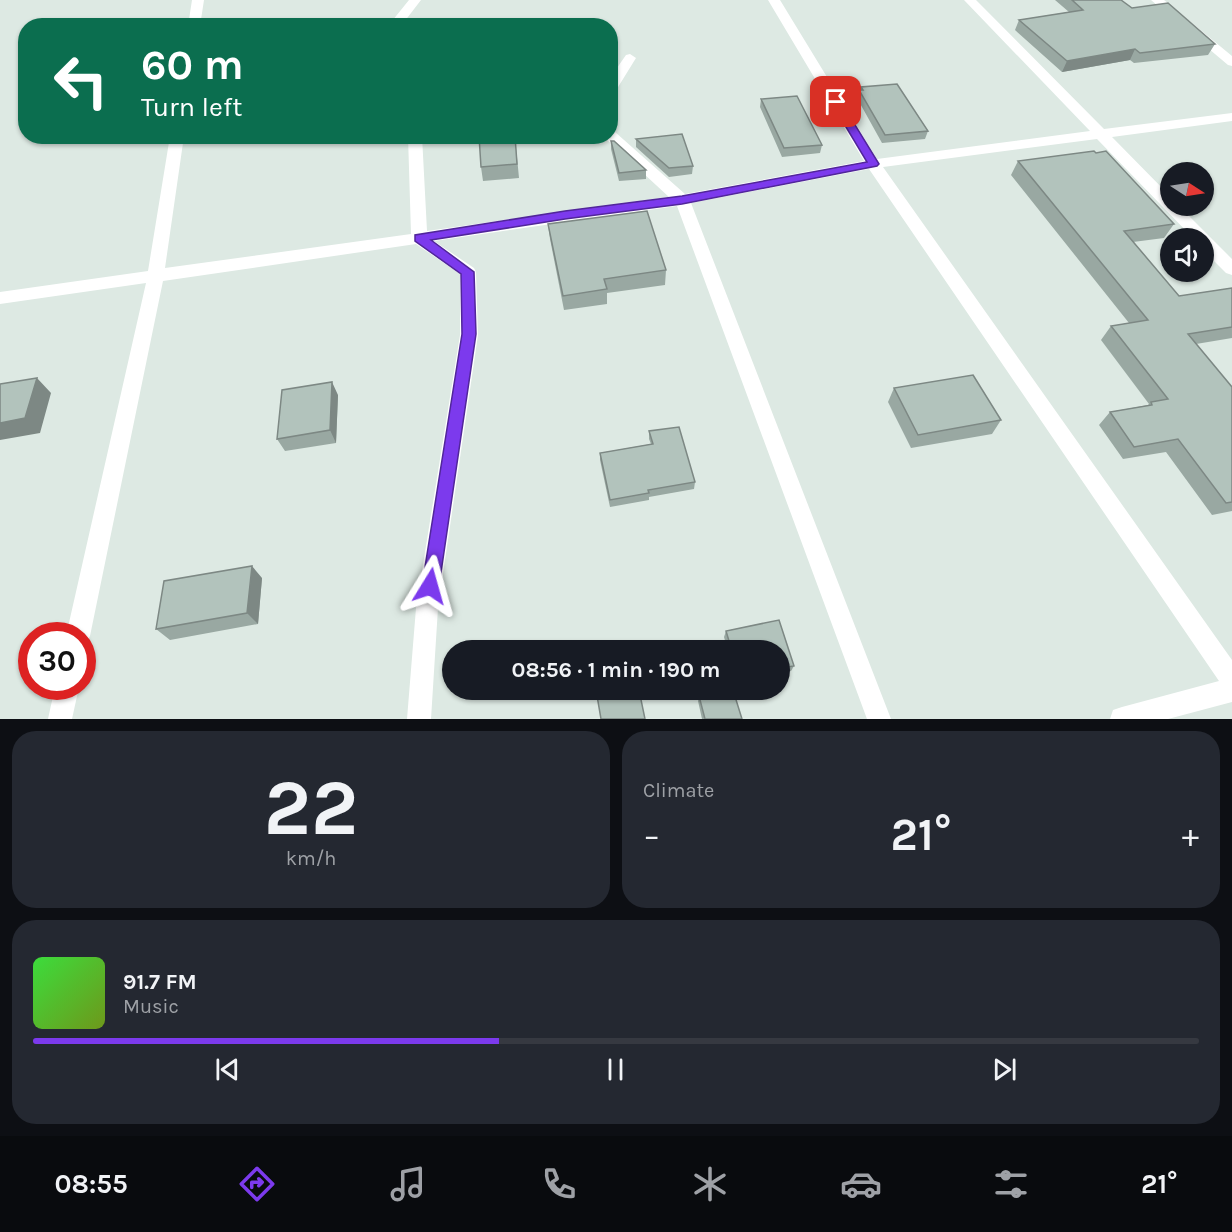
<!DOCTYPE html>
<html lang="en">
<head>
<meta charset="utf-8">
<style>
  :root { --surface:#171b24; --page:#242831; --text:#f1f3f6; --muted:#9ea1a6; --line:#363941; --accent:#7c3aed }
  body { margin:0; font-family:Karla,sans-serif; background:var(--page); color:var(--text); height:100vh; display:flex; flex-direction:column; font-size:22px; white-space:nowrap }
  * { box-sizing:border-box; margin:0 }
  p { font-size:20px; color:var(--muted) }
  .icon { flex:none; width:33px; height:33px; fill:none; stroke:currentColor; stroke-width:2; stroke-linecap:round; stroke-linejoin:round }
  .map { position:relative; height:719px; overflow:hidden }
  .drawer { display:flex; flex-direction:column; gap:12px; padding:12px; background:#0d0f14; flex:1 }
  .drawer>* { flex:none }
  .guide { position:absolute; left:18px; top:18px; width:600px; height:126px; border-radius:24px; box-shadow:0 2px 4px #0004; background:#0b6e4f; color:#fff; overflow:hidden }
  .needle { width:39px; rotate:102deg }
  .controls { position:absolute; left:1160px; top:162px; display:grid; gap:12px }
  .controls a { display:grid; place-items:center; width:54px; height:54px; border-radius:50%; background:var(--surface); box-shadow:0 2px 4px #0004; font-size:30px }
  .speed { position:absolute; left:18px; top:622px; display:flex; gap:12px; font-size:30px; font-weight:700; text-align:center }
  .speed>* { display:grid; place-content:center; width:78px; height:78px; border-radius:50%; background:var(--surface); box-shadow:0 2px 4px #0004; line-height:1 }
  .speed .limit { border:9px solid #d22; background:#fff; color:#111 }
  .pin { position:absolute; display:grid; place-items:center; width:51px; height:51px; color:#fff; margin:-26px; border-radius:12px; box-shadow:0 3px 9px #0006 }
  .me { position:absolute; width:66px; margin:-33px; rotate:8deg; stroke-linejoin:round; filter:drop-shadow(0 0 4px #0008) }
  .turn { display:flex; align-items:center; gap:21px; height:126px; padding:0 24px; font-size:27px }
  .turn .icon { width:78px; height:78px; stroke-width:2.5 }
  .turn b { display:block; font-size:42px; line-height:51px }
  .big { font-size:45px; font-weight:700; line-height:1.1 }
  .drawer .tile { flex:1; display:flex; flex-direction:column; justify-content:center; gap:9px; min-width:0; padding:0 21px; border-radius:24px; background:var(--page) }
  .drawer .dial { align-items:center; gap:0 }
  .dial b { font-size:78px; line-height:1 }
  .song { display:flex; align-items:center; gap:18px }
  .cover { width:72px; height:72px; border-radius:9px; background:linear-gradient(135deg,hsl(120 70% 55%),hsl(80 70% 35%)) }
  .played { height:6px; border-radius:3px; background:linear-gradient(90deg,var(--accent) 40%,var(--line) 40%) }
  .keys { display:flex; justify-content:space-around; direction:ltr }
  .heat { display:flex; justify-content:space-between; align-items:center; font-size:33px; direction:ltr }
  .drawer .tiles { flex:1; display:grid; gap:12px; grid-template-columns:1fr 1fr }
  .tile:last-child { grid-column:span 2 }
  .trip { position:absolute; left:442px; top:640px; width:348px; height:60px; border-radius:30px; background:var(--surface); box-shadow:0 2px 4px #0004; font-weight:700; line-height:60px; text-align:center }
  .dock { display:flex; height:96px; justify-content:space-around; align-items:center; background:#090b0e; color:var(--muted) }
  .dock .icon { width:42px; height:42px }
  .dock .current { color:var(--accent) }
  .dock b { font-size:27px; color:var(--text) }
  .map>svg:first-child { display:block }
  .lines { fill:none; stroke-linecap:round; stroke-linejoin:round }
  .minor { fill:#fff; fill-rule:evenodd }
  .wall { fill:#99a8a2 }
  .shaded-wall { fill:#7d8884 }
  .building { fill:#b2c3bc; stroke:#7d8884; stroke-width:1.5 }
  .route { fill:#7c3aed; stroke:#51269a; stroke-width:1.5 }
</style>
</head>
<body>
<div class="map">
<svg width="1232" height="719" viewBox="0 0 1232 719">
  <rect width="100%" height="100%" fill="#dde9e3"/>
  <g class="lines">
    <path class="minor" d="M 192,0 L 204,0 L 200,26 L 188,26 Z
      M 409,0 L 421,0 L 401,26 L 388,26 Z
      M 768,0 L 780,0 L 877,159 L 1090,131 L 964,0 L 976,0 L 1104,129 L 1232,113 L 1232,121 L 1112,137 L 1170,196 L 1170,206 L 1179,206 L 1232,259 L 1232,275 L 1226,273 L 1203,250 L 1203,238 L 1193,238 L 1097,139 L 883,167 L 1232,660 L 1232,702 L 1168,719 L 1110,719 L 1113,710 L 1122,707 L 1219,681 L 869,169 L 691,203 L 891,719 L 867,719 L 677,206 L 434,241 L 474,268 L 476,272 L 478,335 L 438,608 L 431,719 L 407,719 L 416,608 L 460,335 L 460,274 L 416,244 L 163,281 L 90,636 L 86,644 L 82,646 L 82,636 L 66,636 L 146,283 L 0,304 L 0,292 L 148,271 L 170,136 L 184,136 L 165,268 L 411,234 L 408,136 L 422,136 L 427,231 L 669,197 L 605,138 L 610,136 L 610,131 L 615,132 L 685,194 L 864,161 Z
      M 1151,0 L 1164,0 L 1232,56 L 1232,66 L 1228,65 Z
      M 630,54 L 636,58 L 615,92 L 610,93 L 610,78 L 626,55 Z
      M 55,687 L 79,687 L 72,719 L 48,719 Z"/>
  </g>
  <path class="wall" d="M 1055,0 L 1121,0 L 1132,8 L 1215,44 L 1208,55 L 1134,63 L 1130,60 L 1062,72 L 1015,30 L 1019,20 L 1069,12 Z
    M 861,87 L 928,131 L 925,139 L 882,143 L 857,98 L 859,90 L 861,90 Z
    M 761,99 L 822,145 L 820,153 L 782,157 L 760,107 Z
    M 515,136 L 519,178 L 483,181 L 481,167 Z
    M 636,139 L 693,166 L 692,174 L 669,177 L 636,147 Z
    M 611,141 L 646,170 L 646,179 L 619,181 L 611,149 Z
    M 1018,161 L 1174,224 L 1164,238 L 1133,242 L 1179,296 L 1232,288 L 1232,338 L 1196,344 L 1232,387 L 1232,511 L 1212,515 L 1166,452 L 1123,459 L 1099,425 L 1110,412 L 1148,405 L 1149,404 L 1101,340 L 1111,326 L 1129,323 L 1011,175 Z
    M 548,224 L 666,270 L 665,285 L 607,293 L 607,304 L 564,310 L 550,239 Z
    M 894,388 L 1001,420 L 992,434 L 911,448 L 888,402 Z
    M 338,395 L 336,443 L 285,451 L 277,439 Z
    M 649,431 L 695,482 L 694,489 L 649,497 L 649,500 L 610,507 L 600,460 L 600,453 L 651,444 L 649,439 Z
    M 262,578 L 258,624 L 170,640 L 156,629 Z
    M 779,620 L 794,666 L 791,671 L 780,673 L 780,651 L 728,651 L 724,637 L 726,631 Z
    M 699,696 L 742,719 L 702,719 L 698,701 Z"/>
  <path class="shaded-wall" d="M 1135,49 L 1130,60 L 1062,72 L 1067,61 Z
    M 37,378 L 51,393 L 40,433 L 0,440 L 0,423 Z
    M 332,382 L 338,395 L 336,443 L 330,430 Z
    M 252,566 L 262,578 L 258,624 L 247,613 Z"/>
  <path class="building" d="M 1072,0 L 1121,0 L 1132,8 L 1168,3 L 1215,44 L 1140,53 L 1135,49 L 1067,61 L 1019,20 L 1083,10 Z
    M 897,84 L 928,131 L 885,135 L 859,90 L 863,90 L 861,87 Z
    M 797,96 L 822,145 L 784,148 L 761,99 Z
    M 682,134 L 693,166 L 669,168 L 636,139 Z
    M 479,136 L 515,136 L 517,164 L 481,167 Z
    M 611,141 L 614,141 L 646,170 L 619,173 Z
    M 1094,151 L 1096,153 L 1106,151 L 1174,224 L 1124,231 L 1179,296 L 1232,288 L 1232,327 L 1188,334 L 1232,387 L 1232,502 L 1226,503 L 1178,439 L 1134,447 L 1110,412 L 1152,405 L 1151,402 L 1168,399 L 1111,326 L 1148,320 L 1018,161 Z
    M 647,211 L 666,270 L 604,279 L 607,289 L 563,296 L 548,224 Z
    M 973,375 L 1001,420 L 918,435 L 894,388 Z
    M 37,378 L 25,418 L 0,423 L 0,384 Z
    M 332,382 L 330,430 L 277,439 L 282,390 Z
    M 679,427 L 695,482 L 648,490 L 649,493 L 610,500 L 600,453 L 653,444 L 649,431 Z
    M 252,566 L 247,613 L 156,629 L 164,581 Z
    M 779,620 L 794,666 L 780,668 L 780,651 L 732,651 L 726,631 Z
    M 596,690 L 639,690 L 645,719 L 601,719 Z
    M 725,690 L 733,690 L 742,719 L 705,719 L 699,696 Z"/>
  <path class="route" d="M 836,99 L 841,102 L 879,164 L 877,166 L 682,204 L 565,219 L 431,240 L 474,272 L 476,334 L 439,586 L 436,592 L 430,594 L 424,592 L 422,586 L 462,334 L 461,274 L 415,241 L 415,235 L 565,211 L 682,196 L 867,162 L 831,102 Z"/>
</svg>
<div class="controls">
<a><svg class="needle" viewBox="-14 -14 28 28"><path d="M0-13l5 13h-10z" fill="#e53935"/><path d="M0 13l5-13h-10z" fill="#9ea1a6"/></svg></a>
<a><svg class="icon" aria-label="sound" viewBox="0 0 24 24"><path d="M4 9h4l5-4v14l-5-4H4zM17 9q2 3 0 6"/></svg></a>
</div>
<div class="speed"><div class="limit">30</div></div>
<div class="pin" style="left:836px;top:102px;background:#d93025"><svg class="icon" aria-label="arrive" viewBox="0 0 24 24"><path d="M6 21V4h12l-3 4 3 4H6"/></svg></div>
<svg class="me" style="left:430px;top:586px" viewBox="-20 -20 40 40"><path d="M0-17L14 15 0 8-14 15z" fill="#7c3aed" stroke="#fff" stroke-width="4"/></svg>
<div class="trip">08:56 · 1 min · 190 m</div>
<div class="guide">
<div class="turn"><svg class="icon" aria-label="left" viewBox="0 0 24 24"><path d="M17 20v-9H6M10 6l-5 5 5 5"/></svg><div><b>60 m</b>Turn left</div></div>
</div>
</div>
<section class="drawer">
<div class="tiles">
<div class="tile dial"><b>22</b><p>km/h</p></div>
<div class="tile"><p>Climate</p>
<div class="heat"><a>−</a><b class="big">21°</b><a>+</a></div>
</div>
<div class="tile">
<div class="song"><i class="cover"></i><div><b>91.7 FM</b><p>Music</p></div></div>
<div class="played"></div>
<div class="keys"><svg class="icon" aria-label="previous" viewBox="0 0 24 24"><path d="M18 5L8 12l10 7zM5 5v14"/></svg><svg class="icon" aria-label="pause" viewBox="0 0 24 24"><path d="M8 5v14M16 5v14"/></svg><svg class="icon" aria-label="next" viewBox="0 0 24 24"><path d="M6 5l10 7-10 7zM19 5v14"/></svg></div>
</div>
</div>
</section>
<nav class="dock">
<b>08:55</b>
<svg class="icon current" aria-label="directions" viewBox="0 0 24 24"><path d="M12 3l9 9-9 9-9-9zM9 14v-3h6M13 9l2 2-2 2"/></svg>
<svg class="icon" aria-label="music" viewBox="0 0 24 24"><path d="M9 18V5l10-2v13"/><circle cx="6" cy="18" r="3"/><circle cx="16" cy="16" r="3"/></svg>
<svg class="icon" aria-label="phone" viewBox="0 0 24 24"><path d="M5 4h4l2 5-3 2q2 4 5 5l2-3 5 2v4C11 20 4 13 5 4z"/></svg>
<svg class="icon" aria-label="climate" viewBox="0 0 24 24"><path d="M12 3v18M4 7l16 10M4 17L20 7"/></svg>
<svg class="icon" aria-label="car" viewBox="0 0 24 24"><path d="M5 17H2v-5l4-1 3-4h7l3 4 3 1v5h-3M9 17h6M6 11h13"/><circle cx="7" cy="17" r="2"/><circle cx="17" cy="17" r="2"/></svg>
<svg class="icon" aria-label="filters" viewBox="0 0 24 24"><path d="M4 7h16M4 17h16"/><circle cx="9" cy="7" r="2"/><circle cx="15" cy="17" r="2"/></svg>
<b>21°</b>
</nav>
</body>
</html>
